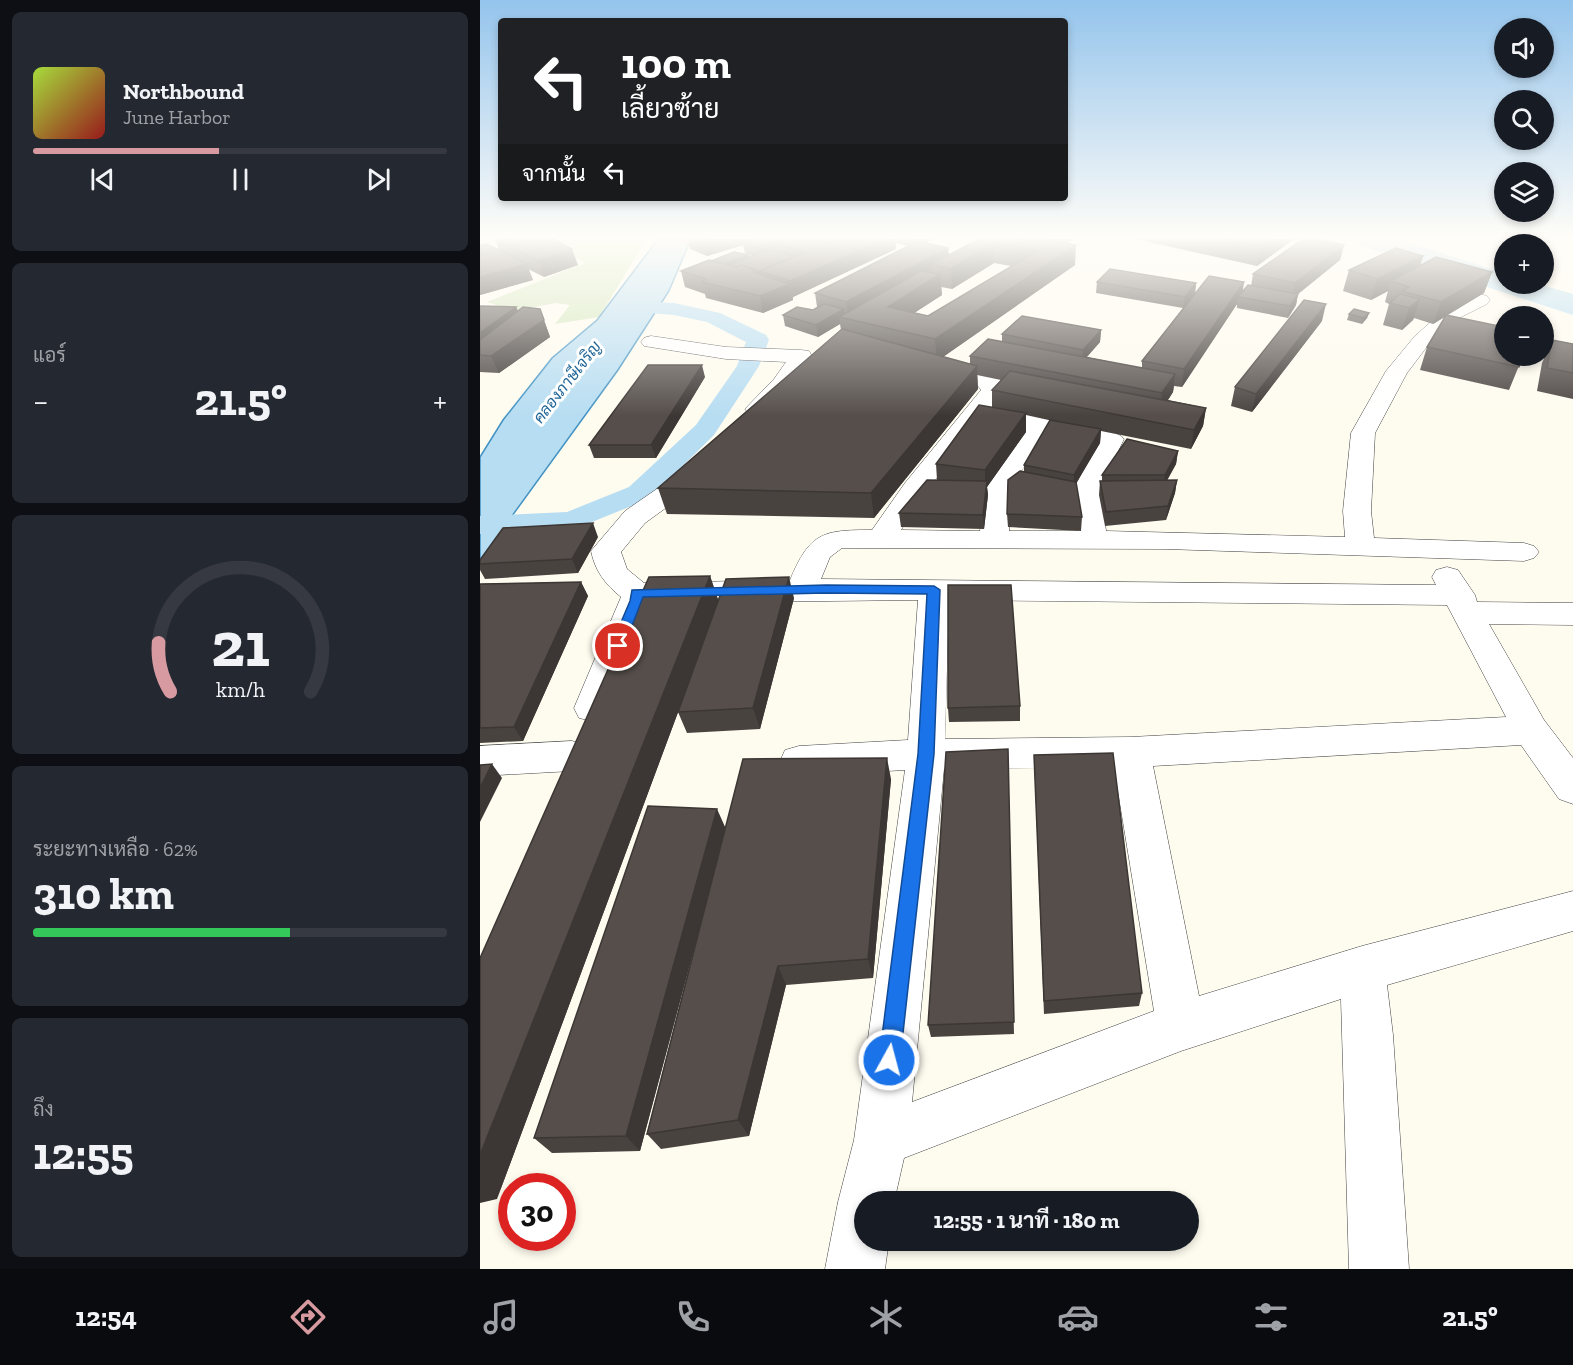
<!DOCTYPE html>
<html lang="th">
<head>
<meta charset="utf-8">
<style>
  :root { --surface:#171b24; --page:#242831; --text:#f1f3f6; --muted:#9ea1a6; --line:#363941; --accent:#d69aa0 }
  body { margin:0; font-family:"Zilla Slab",Sarabun,serif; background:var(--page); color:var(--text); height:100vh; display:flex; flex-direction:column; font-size:22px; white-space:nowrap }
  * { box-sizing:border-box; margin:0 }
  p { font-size:20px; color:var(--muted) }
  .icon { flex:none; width:33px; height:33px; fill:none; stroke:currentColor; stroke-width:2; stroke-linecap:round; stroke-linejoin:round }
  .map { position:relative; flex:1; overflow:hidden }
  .panel { display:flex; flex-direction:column; gap:12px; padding:12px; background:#0d0f14; width:480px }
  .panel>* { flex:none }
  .hud { position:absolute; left:18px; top:18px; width:570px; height:183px; border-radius:6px; box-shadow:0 3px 9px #0003; background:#202124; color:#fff; overflow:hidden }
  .fabs { position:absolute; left:1014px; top:18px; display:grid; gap:12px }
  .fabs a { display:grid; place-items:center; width:60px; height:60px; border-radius:50%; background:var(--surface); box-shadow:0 3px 9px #0003; font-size:30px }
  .speed { position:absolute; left:18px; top:1173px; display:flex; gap:12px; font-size:30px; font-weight:700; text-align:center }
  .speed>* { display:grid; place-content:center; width:78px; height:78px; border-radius:50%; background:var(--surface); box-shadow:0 3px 9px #0003; line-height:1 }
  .speed .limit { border:9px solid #d22; background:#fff; color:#111 }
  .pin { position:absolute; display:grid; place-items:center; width:51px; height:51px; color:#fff; margin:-26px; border:3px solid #fff; border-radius:50%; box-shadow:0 2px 6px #0007 }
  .me { position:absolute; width:66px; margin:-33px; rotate:7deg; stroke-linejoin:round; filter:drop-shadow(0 0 4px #0008) }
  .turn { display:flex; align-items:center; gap:21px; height:126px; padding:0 24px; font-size:27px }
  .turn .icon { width:78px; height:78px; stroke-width:2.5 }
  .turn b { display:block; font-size:42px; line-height:51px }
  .then { display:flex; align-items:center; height:57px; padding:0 24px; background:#0003; gap:12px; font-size:22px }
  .big { font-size:45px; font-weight:700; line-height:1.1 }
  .panel .widget { flex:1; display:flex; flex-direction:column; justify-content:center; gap:9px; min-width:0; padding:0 21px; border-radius:9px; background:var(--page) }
  .panel .dial { align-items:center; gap:0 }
  .dial svg { height:156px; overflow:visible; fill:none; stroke:var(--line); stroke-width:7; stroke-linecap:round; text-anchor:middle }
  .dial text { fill:var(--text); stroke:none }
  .song { display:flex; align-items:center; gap:18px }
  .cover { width:72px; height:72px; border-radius:9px; background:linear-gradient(135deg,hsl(80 70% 55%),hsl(0 70% 35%)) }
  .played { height:6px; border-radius:3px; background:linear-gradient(90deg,var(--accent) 45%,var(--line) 45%) }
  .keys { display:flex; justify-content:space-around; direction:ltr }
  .heat { display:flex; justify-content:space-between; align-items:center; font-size:33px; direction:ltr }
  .charge { height:9px; border-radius:4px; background:linear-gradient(90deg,#34c759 62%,var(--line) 0) }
  .trip { position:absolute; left:374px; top:1191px; width:345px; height:60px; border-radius:30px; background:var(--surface); box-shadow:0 3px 9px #0003; font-weight:700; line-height:60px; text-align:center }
  .tab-bar { display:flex; height:96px; justify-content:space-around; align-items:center; background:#090b0e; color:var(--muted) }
  .tab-bar .icon { width:42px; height:42px }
  .tab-bar .selected { color:var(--accent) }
  .tab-bar b { font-size:27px; color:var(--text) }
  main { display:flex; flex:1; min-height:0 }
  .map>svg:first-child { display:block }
  .green { fill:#d2e6ba }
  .water { fill:#b7ddf2; stroke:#4293c4; stroke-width:1.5 }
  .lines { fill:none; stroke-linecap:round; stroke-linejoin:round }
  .canal { fill:#b7ddf2; fill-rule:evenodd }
  .river { fill:#b7ddf2; fill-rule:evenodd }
  .street-casing { stroke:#404040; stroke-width:1 }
  .street { fill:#fff; fill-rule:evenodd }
  .wall { fill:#494340; fill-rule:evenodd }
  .shaded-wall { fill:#3c3734 }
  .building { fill:#554e4a; stroke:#3c3734; stroke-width:1.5 }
  .route { fill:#1a73e8; stroke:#114b97; stroke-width:1.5 }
  .labels { text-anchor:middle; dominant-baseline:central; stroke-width:6; stroke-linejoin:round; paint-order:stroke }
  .far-water-label { font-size:16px; font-style:italic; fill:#1f6597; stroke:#fff }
</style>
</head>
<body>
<main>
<section class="panel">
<div class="widget">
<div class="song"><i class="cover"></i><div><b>Northbound</b><p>June Harbor</p></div></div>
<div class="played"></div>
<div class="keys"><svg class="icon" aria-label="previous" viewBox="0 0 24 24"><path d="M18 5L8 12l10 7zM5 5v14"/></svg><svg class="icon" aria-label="pause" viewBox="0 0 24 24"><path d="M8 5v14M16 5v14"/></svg><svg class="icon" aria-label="next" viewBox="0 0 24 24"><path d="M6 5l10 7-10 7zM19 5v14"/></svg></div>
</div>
<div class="widget"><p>แอร์</p>
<div class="heat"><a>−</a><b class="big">21.5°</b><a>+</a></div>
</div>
<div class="widget dial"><svg viewBox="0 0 100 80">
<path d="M14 69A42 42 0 1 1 86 69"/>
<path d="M14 69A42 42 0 0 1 8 44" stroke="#d69aa0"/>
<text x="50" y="56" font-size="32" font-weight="700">21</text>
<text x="50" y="72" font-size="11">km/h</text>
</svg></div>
<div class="widget"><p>ระยะทางเหลือ · 62%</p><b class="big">310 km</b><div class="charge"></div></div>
<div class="widget"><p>ถึง</p><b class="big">12:55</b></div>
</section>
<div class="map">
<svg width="1093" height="1269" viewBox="0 0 1093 1269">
  <rect width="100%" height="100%" fill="#fefbef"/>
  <path class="green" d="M 55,239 L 167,239 L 119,317 L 75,324 L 90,305 L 76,303 L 33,311 L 7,302 L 105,263 L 65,242 L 0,260 L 0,252 Z"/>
  <path class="water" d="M 178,239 L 211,239 L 189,291 L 138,370 L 0,560 L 0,457 L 23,420 L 72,358 L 117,320 Z"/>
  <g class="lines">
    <path class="canal" d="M 151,301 L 194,303 L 240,313 L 286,335 L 289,340 L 279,366 L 234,435 L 169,499 L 92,530 L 0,534 L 0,516 L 87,512 L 149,487 L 216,425 L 257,366 L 266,342 L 227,322 L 194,315 L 144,311 L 141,307 L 144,303 Z"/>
    <path class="river" d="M 874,239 L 918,239 L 1024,273 L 1024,284 L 1058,284 L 1093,294 L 1093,315 L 879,245 Z"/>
    <defs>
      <path id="street" d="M 1000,294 L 1007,296 L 1010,300 L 1007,304 L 977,319 L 949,344 L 927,373 L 895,433 L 891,511 L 894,538 L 1044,543 L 1054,546 L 1059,552 L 1054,558 L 1044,561 L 686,549 L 362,548 L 350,557 L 341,579 L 956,585 L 952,577 L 956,570 L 967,567 L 978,570 L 995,595 L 997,602 L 1093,603 L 1093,625 L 1009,624 L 1064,720 L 1093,758 L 1093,804 L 1079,799 L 1041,745 L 673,766 L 719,996 L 882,946 L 1093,891 L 1093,931 L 907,985 L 913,1035 L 929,1269 L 869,1269 L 861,999 L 701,1051 L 424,1158 L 414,1202 L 384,1202 L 384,1240 L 409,1240 L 405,1269 L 345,1269 L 358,1202 L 374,1140 L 425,770 L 319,776 L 305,772 L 300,761 L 305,750 L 319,746 L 428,740 L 438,600 L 172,603 L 130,708 L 125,718 L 112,721 L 99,718 L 94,708 L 141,597 C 125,584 115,571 111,551 L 145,511 L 194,477 L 208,463 L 217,461 L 226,463 L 230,469 L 212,489 L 165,523 L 141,552 L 147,569 L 164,583 L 310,580 C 330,532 343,530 392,530 L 425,483 L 501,390 L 498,386 L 447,373 L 444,368 L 447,363 L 455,361 L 520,379 L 524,391 L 513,407 C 535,411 635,425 644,439 L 622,484 L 622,497 L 626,531 L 865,537 L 863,511 L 871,433 L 906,371 L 935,336 L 963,311 ZM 503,419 L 546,428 L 507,483 L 500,531 L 421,530 L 445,493 ZM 568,432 L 618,442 L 596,484 L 594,497 L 598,531 L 529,531 L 533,483 ZM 469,600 L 967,605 L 1026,717 L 651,737 L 465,739 ZM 634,767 L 674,1011 L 432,1102 L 464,769 Z
        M 171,336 L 246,347 L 321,350 L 329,351 L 332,356 C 319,375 295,421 269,414 L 265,409 L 294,379 L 306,362 L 246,359 L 164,346 L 161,342 L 164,338 Z
        M 92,741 L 105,745 L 111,756 L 105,767 L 92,771 L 0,776 L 0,746 Z"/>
    </defs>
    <use href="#street" class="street-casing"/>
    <use href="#street" class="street"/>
  </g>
  <path class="wall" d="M 15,239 L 98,265 L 64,277 L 48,269 L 53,280 L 0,295 L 0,245 L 19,250 Z
    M 208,239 L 453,239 L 445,242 L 468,248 L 469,255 L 499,239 L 595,239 L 586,243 L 595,265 L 463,357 L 490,364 L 490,356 L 522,341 L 522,334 L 621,330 L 620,342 L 607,357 L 662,368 L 662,361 L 703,308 L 616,293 L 617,282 L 716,283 L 715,293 L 763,292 L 771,286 L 773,274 L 864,245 L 860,260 L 818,294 L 816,305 L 808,318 L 757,308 L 757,304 L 702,387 L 694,386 L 693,392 L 688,400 L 726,408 L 723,426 L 711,449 L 621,431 L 620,443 L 596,483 L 602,517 L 601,531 L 528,527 L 527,514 L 544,472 L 544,465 L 573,421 L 546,415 L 546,432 L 507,487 L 508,495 L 504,529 L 421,527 L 419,513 L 457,480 L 456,464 L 512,407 L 512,390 L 521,380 L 497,375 L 498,389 L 394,518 L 187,514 L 178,488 L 361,330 L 360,324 L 338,337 L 305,326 L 303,315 L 333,310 L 337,307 L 335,293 L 429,246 L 415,243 L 416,249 L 313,297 L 313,300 L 283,313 L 226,298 L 225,294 L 205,287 L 201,271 L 231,261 L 269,257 L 273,256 L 265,253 L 263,245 L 227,256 L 210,249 ZM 514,263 L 531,266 L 448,316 L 434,313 L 462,295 L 461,287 L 472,289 Z
    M 655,239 L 814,239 L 777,266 Z
    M 943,256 L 940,266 L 1012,272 L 1004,293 L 967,315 L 1043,356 L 1029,390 L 940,370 L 947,347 L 966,316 L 953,324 L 934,318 L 933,320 L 922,330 L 903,325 L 909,304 L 905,302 L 908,291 L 891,300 L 863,291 L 869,270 Z
    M 0,306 L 36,307 L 38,311 L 60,309 L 70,337 L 19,373 L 0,372 Z
    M 889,313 L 887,318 L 882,324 L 867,320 L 869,314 Z
    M 842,321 L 772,412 L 751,406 L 755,387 Z
    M 1072,340 L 1093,344 L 1093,399 L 1057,391 L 1062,363 Z
    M 225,377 L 176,458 L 114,458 L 109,445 Z
    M 698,451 L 696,464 L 687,480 L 697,480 L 695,493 L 686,520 L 625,526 L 619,495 L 620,481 L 622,481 L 622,475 Z
    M 118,537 L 98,573 L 5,579 L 0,570 L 0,560 Z
    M 230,576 L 238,600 L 314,598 L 280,729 L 207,733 L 198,712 L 210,680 L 17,1199 Z
    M 101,582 L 108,596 L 43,741 L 0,743 L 0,584 Z
    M 540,706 L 540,721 L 469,722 L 468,708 Z
    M 528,749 L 534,1034 L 451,1037 L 448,1025 Z
    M 554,755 L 662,993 L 659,1006 L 564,1014 Z
    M 411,779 L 393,978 L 306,985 L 269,1136 L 181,1149 L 167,1134 L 222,919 L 160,1151 L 72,1153 L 54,1138 L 245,828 Z"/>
  <path class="shaded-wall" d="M 231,239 L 285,239 L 263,243 L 263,245 L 227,256 L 224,241 Z
    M 302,239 L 308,239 L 295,244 L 297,252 L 281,258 L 279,248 Z
    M 405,239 L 415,239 L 416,249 L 313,297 L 310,281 Z
    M 433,239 L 453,239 L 434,247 Z
    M 567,239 L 595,239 L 567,253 Z
    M 791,239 L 814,239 L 777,266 L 781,246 Z
    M 514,243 L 514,263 L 472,289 L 471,269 Z
    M 596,245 L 595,265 L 457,361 L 455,339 Z
    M 864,245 L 860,260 L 818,294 L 816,305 L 808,318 L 815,283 Z
    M 468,248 L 469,263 L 452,264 L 452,272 L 368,319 L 366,302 Z
    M 92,249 L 98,265 L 64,277 L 58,261 Z
    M 269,255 L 270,260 L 250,265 L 251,267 L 238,266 Z
    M 943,256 L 937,276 L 911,281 L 908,291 L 891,300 L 897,279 Z
    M 47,264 L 53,280 L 0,295 L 0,277 Z
    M 1012,272 L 1004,293 L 953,324 L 961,302 Z
    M 460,274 L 462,295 L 411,328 L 408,307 Z
    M 764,282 L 762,298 L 758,297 L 757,304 L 702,387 L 704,369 Z
    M 716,283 L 715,294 L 703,308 L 705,297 Z
    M 310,284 L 313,300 L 283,313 L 280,296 Z
    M 940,299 L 933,320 L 922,330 L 929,308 Z
    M 846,304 L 842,321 L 772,412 L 776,394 Z
    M 36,307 L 43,323 L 0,355 L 0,333 Z
    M 60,309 L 70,337 L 19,373 L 11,356 Z
    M 364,309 L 366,319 L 359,317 L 360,324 L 338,337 L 336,325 Z
    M 889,313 L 887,318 L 882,324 L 884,318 Z
    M 621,330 L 620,342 L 602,362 L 603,350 Z
    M 222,365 L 225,377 L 176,458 L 171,445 Z
    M 497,366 L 498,389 L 394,518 L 391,493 Z
    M 695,374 L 693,392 L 680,412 L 682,393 Z
    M 726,408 L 723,426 L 711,449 L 714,430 Z
    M 546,413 L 546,432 L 507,487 L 508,495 L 504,529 L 503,515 L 505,490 L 505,470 Z
    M 621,429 L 620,443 L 593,489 L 594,475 Z
    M 698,451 L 696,464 L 683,488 L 685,475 Z
    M 697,480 L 695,493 L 686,520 L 688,506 Z
    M 113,523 L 118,537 L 98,573 L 92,559 Z
    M 230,576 L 239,602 L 17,1199 L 0,1203 L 0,1155 Z
    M 309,577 L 314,598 L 280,729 L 273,708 Z
    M 101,582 L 108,596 L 43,741 L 34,727 Z
    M 407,758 L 411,779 L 393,978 L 388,959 Z
    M 12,764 L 22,778 L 0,822 L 0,788 Z
    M 237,809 L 246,829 L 160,1151 L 146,1136 Z
    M 298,966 L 306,985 L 269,1136 L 258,1120 Z"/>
  <path class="building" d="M 15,239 L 74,239 L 92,249 L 58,261 Z
    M 218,239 L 231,239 L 224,241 Z
    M 273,239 L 302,239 L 279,248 L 263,243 Z
    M 308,239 L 330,239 L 348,243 L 358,239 L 405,239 L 310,281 L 280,271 L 325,252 L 295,244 Z
    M 330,239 L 358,239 L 348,243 Z
    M 499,239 L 557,239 L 596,245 L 455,339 L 359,317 L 441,271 L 460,274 L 408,307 L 448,316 L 557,251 L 514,243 L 471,269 L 452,264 Z
    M 745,239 L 791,239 L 781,246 Z
    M 823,239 L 836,239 L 864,245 L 815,283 L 773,274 Z
    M 438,241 L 468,248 L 366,302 L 335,293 Z
    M 7,244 L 47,264 L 0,277 L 0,245 Z
    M 916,248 L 943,256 L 897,279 L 869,270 Z
    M 289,249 L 316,256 L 280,271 L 280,273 L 277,272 L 276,270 L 261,265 L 257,267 L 250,265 Z
    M 254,252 L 269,255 L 244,264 L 231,261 Z
    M 956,257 L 1012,272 L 961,302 L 922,291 L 929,287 L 911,281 Z
    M 229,260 L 256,267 L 261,265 L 276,270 L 273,272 L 310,284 L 280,296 L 222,282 L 226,279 L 201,271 Z
    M 630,269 L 716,283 L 705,297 L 617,282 Z
    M 729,276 L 764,282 L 704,369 L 662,361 Z
    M 768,285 L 818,294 L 810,306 L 758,297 Z
    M 920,294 L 940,299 L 929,308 L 910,303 Z
    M 824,300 L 846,304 L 776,394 L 755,387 Z
    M 344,304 L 364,309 L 336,325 L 303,315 L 317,307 L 333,310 Z
    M 0,306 L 36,307 L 0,333 Z
    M 43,307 L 60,309 L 64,320 L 11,356 L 0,355 L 0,340 Z
    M 874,309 L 889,313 L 884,318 L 869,314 Z
    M 966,315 L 1024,327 L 1024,356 L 1043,356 L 1039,367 L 947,347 Z
    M 542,316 L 621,330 L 603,350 L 522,334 Z
    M 362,329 L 497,366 L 391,493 L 178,488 Z
    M 508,339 L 695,374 L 682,393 L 490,356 Z
    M 1072,340 L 1093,344 L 1093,373 L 1067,368 Z
    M 168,365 L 222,365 L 171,445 L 109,445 Z
    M 530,371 L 726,408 L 714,430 L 512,390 Z
    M 499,405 L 546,413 L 505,470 L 456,464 Z
    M 570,420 L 621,429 L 594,475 L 544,465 Z
    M 647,439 L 698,451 L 685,475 L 622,475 Z
    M 540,471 L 596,482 L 602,517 L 527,514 L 528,480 Z
    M 447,480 L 507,481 L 503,515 L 419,513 Z
    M 697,480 L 688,506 L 626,512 L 620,481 Z
    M 113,523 L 92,559 L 0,564 L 0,560 L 23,528 Z
    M 230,576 L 0,1155 L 0,958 L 169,577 Z
    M 309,577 L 273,708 L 198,712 L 246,579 Z
    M 101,582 L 34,727 L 0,728 L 0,584 Z
    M 468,585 L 531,585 L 540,706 L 468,708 Z
    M 528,749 L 534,1022 L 448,1025 L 466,752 Z
    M 633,753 L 662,993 L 564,1001 L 554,755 Z
    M 407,758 L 388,959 L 298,966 L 258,1120 L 167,1134 L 263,759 Z
    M 12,764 L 0,788 L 0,765 Z
    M 168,806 L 237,809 L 146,1136 L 54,1138 Z"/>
  <linearGradient id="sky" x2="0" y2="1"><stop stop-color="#94c4ec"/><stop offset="0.57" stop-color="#fffdf8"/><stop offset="1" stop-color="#fffdf8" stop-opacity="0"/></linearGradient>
  <rect width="1093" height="416" fill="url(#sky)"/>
  <path class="route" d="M 346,585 L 454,586 L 460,590 L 454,754 L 420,1060 L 416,1067 L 409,1071 L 402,1067 L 399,1060 L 438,754 L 447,594 L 346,593 L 163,597 L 143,649 L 133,649 L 131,646 L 150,601 L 152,590 Z"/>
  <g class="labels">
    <g class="far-water-label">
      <text transform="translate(87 382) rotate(-52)">คลองภาษีเจริญ</text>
    </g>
  </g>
</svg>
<div class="fabs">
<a><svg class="icon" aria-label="sound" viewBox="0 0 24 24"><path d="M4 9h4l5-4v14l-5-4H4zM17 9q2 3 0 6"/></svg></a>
<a><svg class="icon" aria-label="search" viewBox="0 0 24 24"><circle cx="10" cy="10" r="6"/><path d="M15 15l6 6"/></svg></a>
<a><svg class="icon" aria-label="layers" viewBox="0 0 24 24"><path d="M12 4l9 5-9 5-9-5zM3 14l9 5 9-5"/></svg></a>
<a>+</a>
<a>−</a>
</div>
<div class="speed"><div class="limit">30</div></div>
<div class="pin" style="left:138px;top:646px;background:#d93025"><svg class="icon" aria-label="arrive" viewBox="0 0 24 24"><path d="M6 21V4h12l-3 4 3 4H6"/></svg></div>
<svg class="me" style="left:409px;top:1060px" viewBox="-20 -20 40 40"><circle r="17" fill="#1a73e8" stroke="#fff" stroke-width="3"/><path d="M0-11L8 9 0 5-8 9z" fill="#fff"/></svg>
<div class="trip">12:55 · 1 นาที · 180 m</div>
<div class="hud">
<div class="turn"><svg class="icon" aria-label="left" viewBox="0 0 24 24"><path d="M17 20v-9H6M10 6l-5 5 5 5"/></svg><div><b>100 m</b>เลี้ยวซ้าย</div></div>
<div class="then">จากนั้น<svg class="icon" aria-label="left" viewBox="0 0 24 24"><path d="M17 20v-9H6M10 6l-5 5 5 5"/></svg></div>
</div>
</div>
</main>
<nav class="tab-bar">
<b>12:54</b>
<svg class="icon selected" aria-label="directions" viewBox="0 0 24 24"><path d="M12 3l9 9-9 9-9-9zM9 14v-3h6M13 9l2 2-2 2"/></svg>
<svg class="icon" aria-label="music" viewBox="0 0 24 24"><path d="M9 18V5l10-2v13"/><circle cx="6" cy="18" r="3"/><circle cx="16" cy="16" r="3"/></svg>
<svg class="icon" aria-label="phone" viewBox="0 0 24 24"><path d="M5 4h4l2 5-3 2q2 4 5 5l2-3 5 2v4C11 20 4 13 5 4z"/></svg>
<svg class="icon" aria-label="climate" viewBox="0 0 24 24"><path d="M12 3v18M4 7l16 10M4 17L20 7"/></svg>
<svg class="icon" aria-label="car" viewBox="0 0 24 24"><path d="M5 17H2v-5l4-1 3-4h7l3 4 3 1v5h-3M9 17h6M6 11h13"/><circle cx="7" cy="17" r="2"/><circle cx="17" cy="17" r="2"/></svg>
<svg class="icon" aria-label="filters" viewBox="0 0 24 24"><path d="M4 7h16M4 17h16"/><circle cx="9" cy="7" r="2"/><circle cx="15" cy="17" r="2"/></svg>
<b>21.5°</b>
</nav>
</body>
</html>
